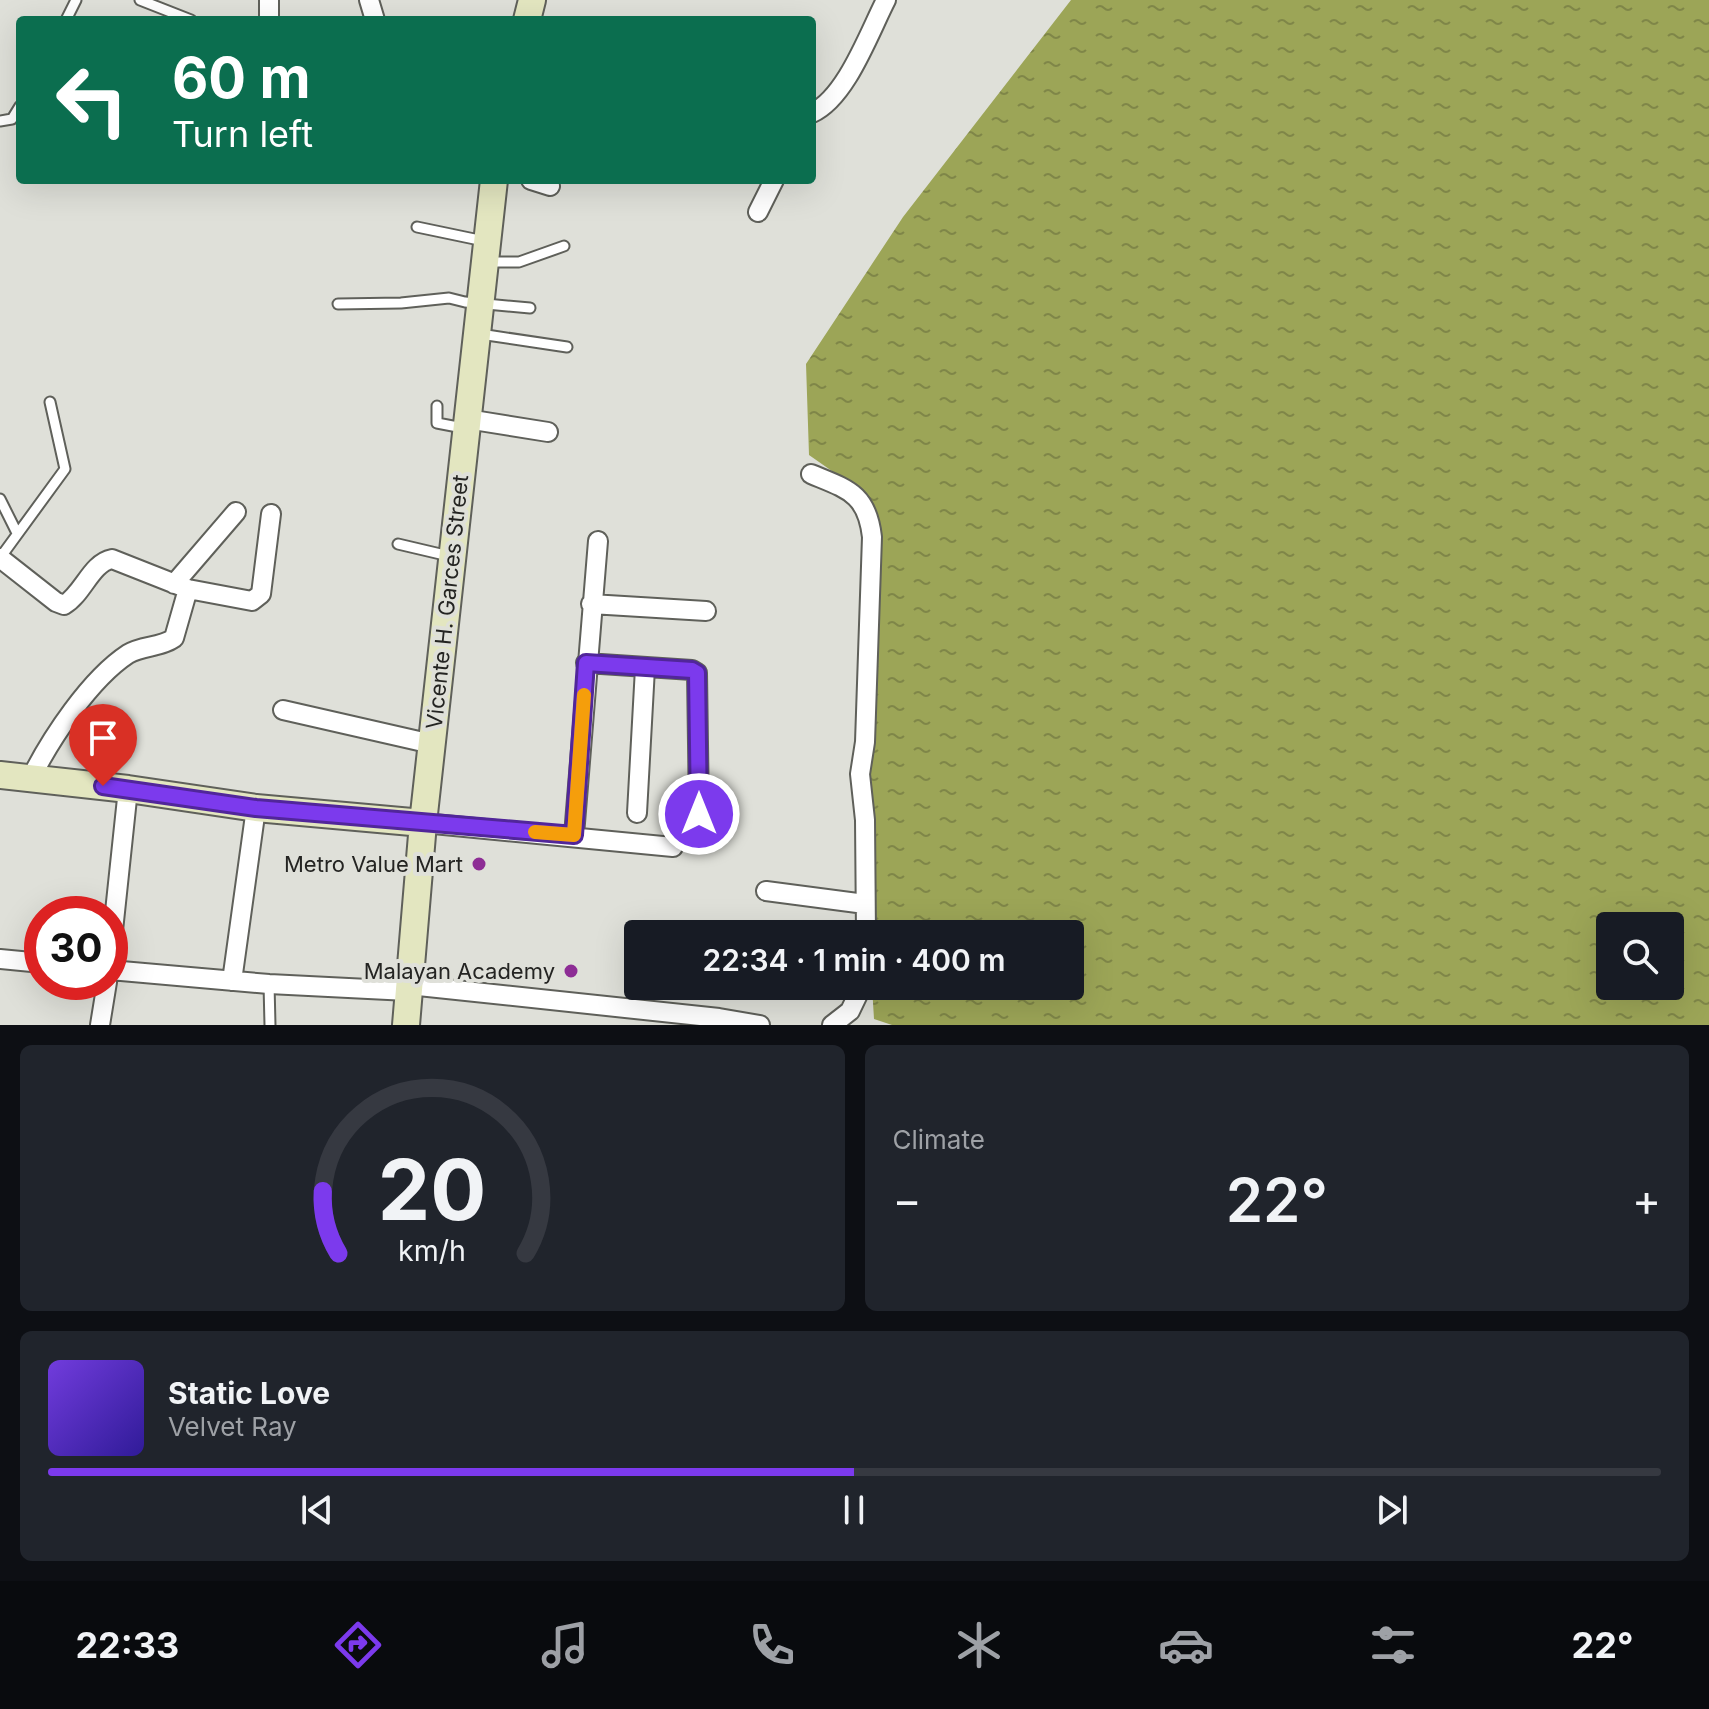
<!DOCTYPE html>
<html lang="en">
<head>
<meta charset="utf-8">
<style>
  :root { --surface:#171b24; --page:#20242c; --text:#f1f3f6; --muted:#9ea1a6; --line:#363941; --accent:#7c3aed }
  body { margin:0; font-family:Inter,sans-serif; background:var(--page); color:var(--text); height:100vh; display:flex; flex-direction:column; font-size:30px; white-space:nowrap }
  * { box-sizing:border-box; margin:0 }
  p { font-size:26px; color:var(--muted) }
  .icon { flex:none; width:44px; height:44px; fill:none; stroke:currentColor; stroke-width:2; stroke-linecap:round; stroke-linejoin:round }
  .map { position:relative; height:1025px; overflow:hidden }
  .panel { display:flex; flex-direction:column; gap:20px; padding:20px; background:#0d0f14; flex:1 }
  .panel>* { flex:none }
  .top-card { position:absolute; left:16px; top:16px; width:800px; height:168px; border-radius:8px; box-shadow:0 8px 32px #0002; background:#0b6e4f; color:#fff; overflow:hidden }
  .tools { position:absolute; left:1596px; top:912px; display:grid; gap:16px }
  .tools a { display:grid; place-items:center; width:88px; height:88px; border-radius:8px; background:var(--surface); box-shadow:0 8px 32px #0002; font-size:40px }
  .speed { position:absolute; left:24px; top:896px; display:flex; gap:16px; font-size:40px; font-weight:700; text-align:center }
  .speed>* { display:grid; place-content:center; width:104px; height:104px; border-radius:50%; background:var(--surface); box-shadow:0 8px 32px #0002; line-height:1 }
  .speed .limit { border:12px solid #d22; background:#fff; color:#111 }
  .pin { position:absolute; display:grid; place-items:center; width:68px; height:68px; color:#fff; margin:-82px -34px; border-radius:50% 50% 50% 0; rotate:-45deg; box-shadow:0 0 8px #0007 }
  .pin .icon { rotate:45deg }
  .me { position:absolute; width:88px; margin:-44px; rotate:0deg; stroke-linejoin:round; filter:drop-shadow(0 0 6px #0008) }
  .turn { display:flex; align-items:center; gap:28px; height:168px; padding:0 24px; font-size:36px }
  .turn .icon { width:104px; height:104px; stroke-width:2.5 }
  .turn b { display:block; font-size:56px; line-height:68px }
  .big { font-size:60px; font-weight:600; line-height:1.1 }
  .panel .card { flex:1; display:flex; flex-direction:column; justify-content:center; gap:12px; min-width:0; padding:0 28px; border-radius:12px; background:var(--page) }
  .panel .dial { align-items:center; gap:0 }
  .dial svg { height:208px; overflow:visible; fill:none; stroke:var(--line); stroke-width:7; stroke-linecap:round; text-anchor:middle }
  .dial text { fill:var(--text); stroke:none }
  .song { display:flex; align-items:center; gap:24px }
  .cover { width:96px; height:96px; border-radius:12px; background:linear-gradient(135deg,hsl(260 70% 55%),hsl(250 70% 35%)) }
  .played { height:8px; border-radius:4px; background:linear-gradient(90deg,var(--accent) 50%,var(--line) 50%) }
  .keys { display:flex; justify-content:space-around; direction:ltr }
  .heat { display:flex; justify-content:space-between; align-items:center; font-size:44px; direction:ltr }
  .panel .tiles { flex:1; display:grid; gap:20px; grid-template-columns:1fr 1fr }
  .card:last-child { grid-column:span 2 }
  .trip { position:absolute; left:624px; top:920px; width:460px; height:80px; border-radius:8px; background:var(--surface); box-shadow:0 8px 32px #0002; font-weight:600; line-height:80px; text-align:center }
  .dock { display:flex; height:128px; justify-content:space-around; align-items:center; background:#090b0e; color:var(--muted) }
  .dock .icon { width:56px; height:56px }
  .dock .active { color:var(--accent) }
  .dock b { font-size:36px; color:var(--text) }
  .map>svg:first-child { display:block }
  .water { fill:url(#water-ripples); fill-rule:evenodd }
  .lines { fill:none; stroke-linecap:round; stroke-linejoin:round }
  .lane-casing { stroke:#5f605a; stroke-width:13 }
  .street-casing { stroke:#5f605a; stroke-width:22 }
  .secondary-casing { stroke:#5f605a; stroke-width:30 }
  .lane { stroke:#fff; stroke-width:9 }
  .street { stroke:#fff; stroke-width:18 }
  .secondary { stroke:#e3e6c0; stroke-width:26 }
  .route-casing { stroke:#51269a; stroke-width:20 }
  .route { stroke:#7c3aed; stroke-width:14 }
  .slow { stroke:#f59e0b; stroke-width:14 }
  .poi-dot { fill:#8d2d95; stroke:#dfe0d9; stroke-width:3 }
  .labels { text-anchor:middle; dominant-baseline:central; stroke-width:8; stroke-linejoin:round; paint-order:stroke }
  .street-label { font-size:22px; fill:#242422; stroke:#dfe0d9 }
  .poi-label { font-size:22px; fill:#242422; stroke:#dfe0d9; text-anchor:end }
</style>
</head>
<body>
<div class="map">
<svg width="1709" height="1025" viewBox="0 0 1709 1025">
  <defs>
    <pattern id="water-ripples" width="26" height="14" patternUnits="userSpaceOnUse" patternTransform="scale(2)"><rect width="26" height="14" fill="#9ca557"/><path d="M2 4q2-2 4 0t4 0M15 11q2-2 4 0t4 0" fill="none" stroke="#7f8648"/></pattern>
  </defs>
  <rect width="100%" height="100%" fill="#dfe0d9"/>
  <path class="water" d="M 1071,0 L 1709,0 L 1709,1025 L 892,1025 L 874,1019 L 872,986 L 1070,986 L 1070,934 L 870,934 L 863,767 L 873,583 L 859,490 L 809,455 L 806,364 L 903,217 ZM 1610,926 L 1670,926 L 1670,986 L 1610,986 Z"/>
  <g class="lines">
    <defs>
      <path id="lane" d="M 140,0 L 191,20
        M 66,20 L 76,0
        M 0,121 L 12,119 L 20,106
        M 417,227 L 484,241
        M 488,262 L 519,262 L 564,246
        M 338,304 L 401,303 L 449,298 L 465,302 L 530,308
        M 480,334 L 567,347
        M 437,406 L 437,423 L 463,428
        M 0,499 L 17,533
        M 398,544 L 449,556
        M 0,558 L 65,469 L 50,402
        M 269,984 L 270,1025"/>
      <path id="street" d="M 269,0 L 269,20
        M 369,0 L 375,20
        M 812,113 C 846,98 869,33 886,0
        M 531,180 L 550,186
        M 758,212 L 774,180
        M 467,419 L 548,432
        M 811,474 C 847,489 867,493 872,537 L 865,742 L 860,774 L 865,820 L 866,934
        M 0,558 L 56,602 L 64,605 C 83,594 91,563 112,559 L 188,589 L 252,601 L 261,594 L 271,514
        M 174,584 L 236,512
        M 591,604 L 706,611
        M 586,663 L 692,670 L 697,673 L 699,814
        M 283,710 L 432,744
        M 31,778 C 51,738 90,679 128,654 C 143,645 160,648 174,638 L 188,589
        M 637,813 L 645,668
        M 423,823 L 673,847
        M 574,835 L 598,541
        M 766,891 L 865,904
        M 0,959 L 42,963
        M 110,959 L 128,789
        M 110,970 L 269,984 L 408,991
        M 232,981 L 256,808
        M 409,985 L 719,1018 L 760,1025
        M 100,1025 L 107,982
        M 832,1025 L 850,1011 L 862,986"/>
      <path id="secondary" d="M 527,20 L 532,0
        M 0,775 L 128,789 L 256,808 L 423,823
        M 406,1025 L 423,823 L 494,180"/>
    </defs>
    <use href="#lane" class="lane-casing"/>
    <use href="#street" class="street-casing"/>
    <use href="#secondary" class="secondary-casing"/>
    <use href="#lane" class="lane"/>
    <use href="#street" class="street"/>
    <use href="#secondary" class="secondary"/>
  </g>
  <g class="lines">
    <defs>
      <path id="route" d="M 103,786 L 256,808 L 574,835 L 586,663 L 692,670 L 697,673 L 699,814"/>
    </defs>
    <use href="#route" class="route-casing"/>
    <use href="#route" class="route"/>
    <path class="slow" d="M 535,832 L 574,835 L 584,695"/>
  </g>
  <g class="poi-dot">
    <circle cx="479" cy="864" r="8"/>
    <circle cx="571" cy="971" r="8"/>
  </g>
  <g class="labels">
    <g class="street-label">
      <text transform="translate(447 602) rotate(-84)">Vicente H. Garces Street</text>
    </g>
    <g class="poi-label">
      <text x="463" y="864">Metro Value Mart</text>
      <text x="555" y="971">Malayan Academy</text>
    </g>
  </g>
</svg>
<div class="tools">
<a><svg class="icon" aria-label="search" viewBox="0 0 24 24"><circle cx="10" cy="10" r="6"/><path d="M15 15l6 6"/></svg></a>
</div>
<div class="speed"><div class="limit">30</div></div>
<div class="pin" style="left:103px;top:786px;background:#d93025"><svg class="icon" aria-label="arrive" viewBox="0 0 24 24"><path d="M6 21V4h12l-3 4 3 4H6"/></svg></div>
<svg class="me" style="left:699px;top:814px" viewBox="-20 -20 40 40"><circle r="17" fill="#7c3aed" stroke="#fff" stroke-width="3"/><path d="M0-11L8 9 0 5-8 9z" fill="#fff"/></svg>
<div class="trip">22:34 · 1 min · 400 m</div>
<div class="top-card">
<div class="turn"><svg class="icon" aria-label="left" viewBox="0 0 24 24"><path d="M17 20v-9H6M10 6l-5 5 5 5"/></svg><div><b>60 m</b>Turn left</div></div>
</div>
</div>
<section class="panel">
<div class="tiles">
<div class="card dial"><svg viewBox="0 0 100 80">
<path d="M14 69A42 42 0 1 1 86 69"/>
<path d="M14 69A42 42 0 0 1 8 45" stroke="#7c3aed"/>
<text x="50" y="56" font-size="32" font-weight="700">20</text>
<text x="50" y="72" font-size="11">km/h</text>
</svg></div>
<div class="card"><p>Climate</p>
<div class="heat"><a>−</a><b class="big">22°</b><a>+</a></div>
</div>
<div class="card">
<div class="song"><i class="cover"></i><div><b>Static Love</b><p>Velvet Ray</p></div></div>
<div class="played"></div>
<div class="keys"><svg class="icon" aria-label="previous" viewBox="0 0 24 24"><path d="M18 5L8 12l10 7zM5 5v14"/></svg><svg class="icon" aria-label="pause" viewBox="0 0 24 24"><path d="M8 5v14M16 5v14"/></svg><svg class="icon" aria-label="next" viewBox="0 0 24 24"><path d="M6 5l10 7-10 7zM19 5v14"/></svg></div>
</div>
</div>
</section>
<nav class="dock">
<b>22:33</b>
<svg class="icon active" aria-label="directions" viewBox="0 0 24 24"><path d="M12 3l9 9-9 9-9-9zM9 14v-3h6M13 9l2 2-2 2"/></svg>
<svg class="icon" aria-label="music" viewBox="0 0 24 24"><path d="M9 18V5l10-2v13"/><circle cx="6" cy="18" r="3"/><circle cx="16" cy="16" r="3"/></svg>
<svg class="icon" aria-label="phone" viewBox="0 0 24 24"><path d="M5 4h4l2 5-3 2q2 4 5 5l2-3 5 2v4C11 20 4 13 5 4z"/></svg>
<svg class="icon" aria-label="climate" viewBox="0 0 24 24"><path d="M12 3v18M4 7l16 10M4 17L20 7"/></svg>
<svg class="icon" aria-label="car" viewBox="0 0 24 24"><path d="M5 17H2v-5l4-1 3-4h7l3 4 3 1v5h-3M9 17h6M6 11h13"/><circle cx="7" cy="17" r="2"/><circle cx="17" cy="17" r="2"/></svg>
<svg class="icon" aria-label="filters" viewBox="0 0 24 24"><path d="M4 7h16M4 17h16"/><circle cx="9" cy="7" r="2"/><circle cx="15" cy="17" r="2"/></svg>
<b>22°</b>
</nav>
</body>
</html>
